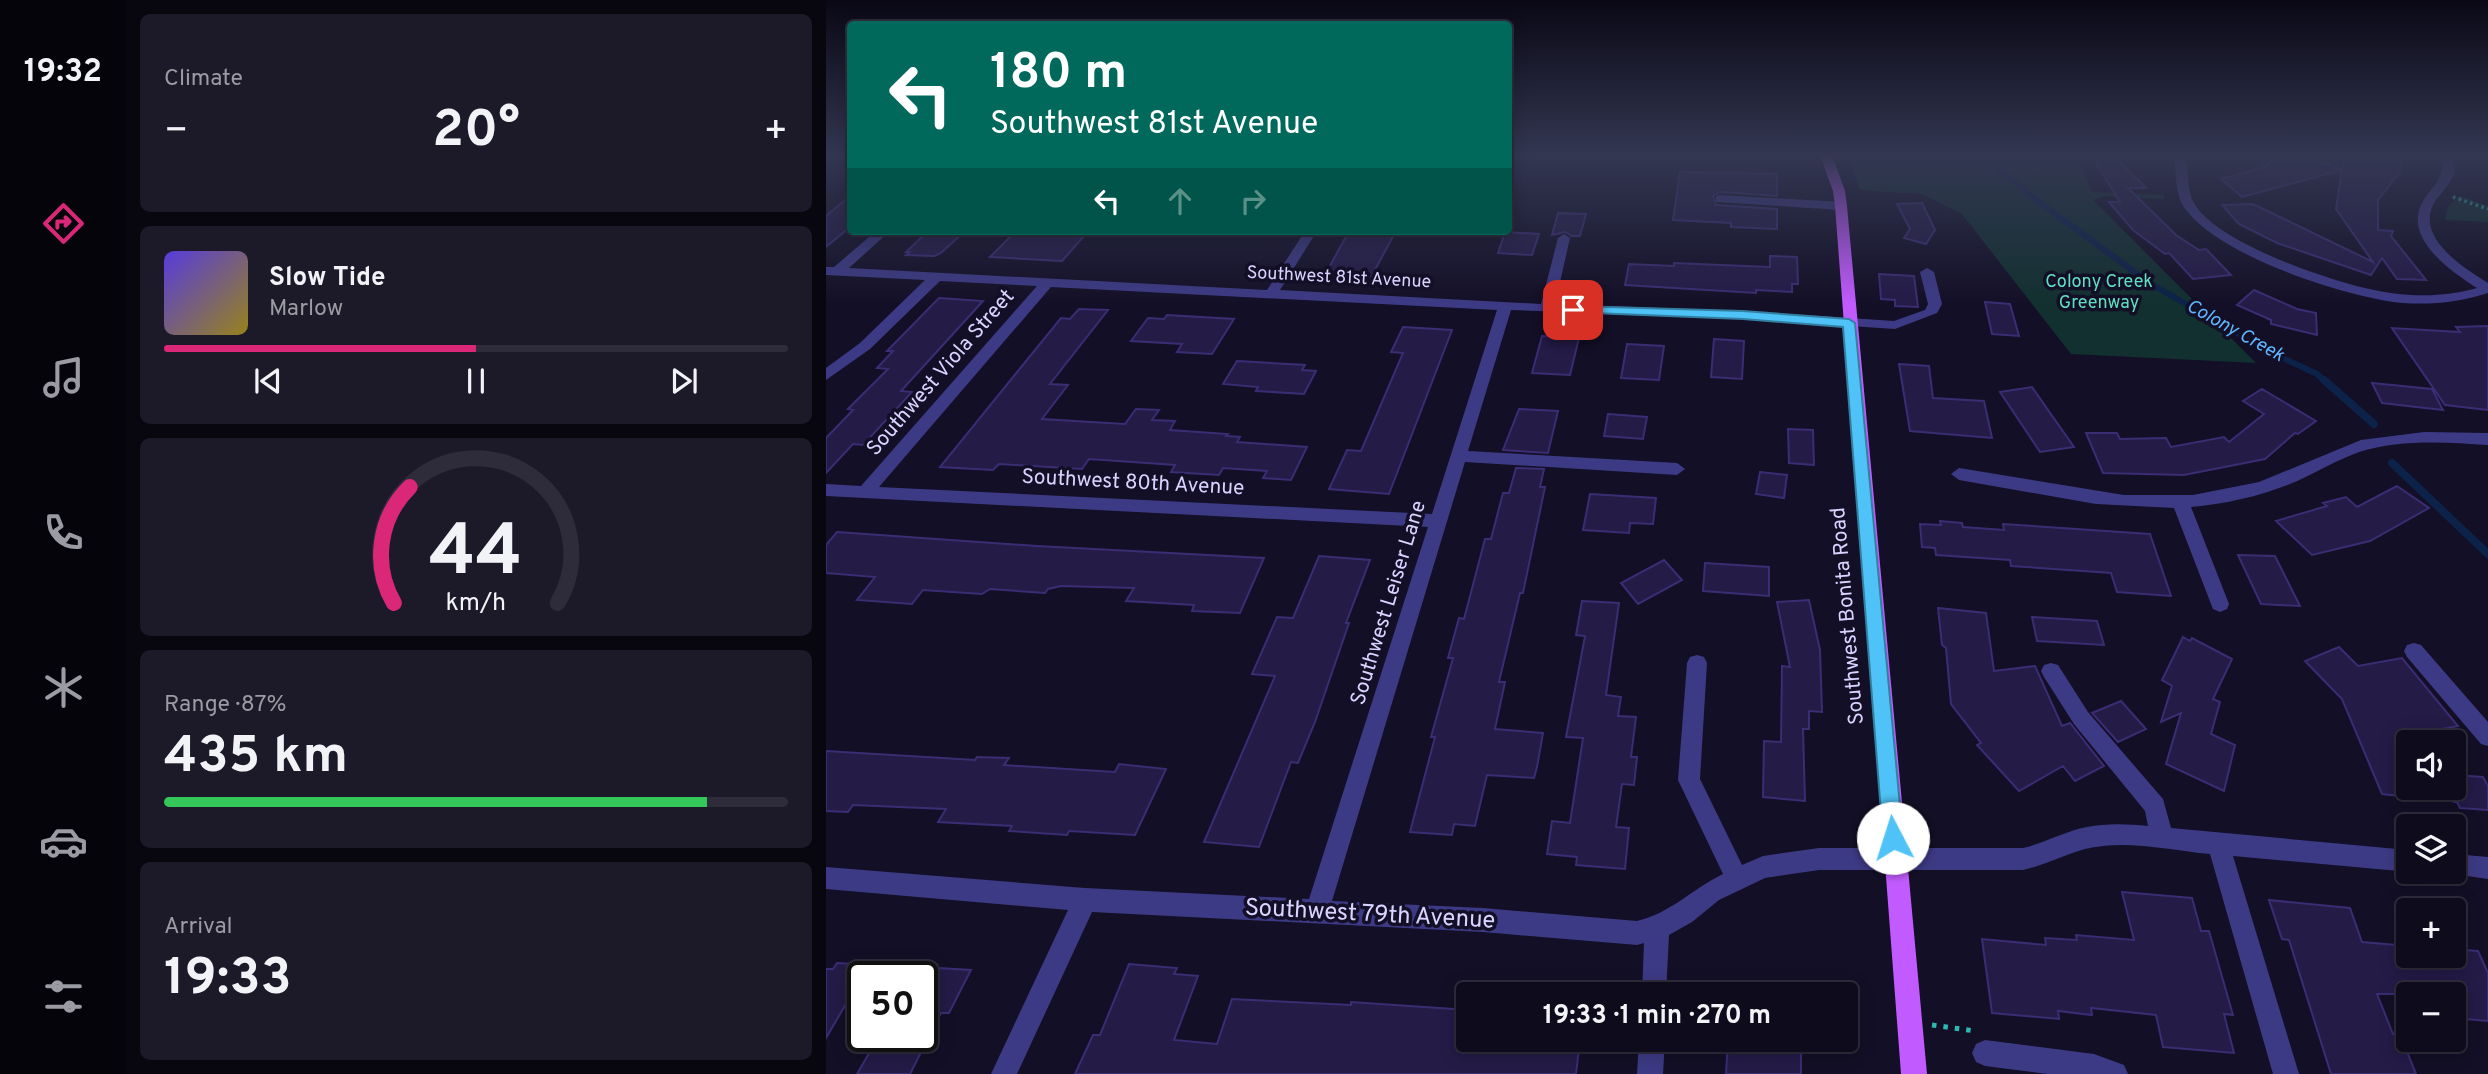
<!DOCTYPE html>
<html lang="en">
<head>
<meta charset="utf-8">
<style>
  :root { --surface:#0e0b1c; --page:#1c1929; --text:#f1f3f6; --muted:#9b9ba3; --line:#2e2b3b; --accent:#db2777 }
  body { margin:0; font-family:Overpass,sans-serif; background:var(--page); color:var(--text); height:100vh; display:flex; flex-direction:column; font-size:26px; white-space:nowrap }
  * { box-sizing:border-box; margin:0 }
  p { font-size:23px; color:var(--muted) }
  .icon { flex:none; width:38px; height:38px; fill:none; stroke:currentColor; stroke-width:2; stroke-linecap:round; stroke-linejoin:round }
  .map { position:relative; flex:1; overflow:hidden }
  .panel { display:flex; flex-direction:column; gap:14px; padding:14px; background:#08060f; width:700px }
  .panel>* { flex:none }
  .top-card { position:absolute; left:21px; top:21px; width:665px; height:214px; border-radius:7px; box-shadow:0 4px 18px #0003,0 0 0 2px var(--line); background:#00695c; color:#fff; overflow:hidden }
  .controls { position:absolute; left:1570px; top:730px; display:grid; gap:14px }
  .controls a { display:grid; place-items:center; width:70px; height:70px; border-radius:7px; background:var(--surface); box-shadow:0 4px 18px #0003,0 0 0 2px var(--line); font-size:35px }
  .speed { position:absolute; left:21px; top:961px; display:flex; gap:14px; font-size:35px; font-weight:700; text-align:center }
  .speed>* { display:grid; place-content:center; width:91px; height:91px; border-radius:50%; background:var(--surface); box-shadow:0 4px 18px #0003,0 0 0 2px var(--line); line-height:1 }
  .speed .limit { border:4px solid #111; border-radius:10px; background:#fff; color:#111 }
  .pin { position:absolute; display:grid; place-items:center; width:60px; height:60px; color:#fff; margin:-30px; border-radius:14px; box-shadow:0 4px 10px #0006 }
  .me { position:absolute; width:77px; margin:-38px; rotate:355deg; stroke-linejoin:round; filter:drop-shadow(0 0 5px #0008) }
  .turn { display:flex; align-items:center; gap:24px; height:147px; padding:0 28px; font-size:32px }
  .turn .icon { width:91px; height:91px; stroke-width:2.5 }
  .turn b { display:block; font-size:49px; line-height:60px }
  .lanes { display:flex; align-items:center; height:66px; padding:0 28px; background:#0003; justify-content:center; gap:35px; direction:ltr }
  .lanes .off { opacity:.35 }
  .big { font-size:52px; font-weight:700; line-height:1.1 }
  .panel .widget { flex:1; display:flex; flex-direction:column; justify-content:center; gap:10px; min-width:0; padding:0 24px; border-radius:10px; background:var(--page) }
  .panel .dial { align-items:center; gap:0 }
  .dial svg { height:182px; overflow:visible; fill:none; stroke:var(--line); stroke-width:7; stroke-linecap:round; text-anchor:middle }
  .dial text { fill:var(--text); stroke:none }
  .song { display:flex; align-items:center; gap:21px }
  .cover { width:84px; height:84px; border-radius:10px; background:linear-gradient(135deg,hsl(250 70% 55%),hsl(50 70% 35%)) }
  .played { height:7px; border-radius:4px; background:linear-gradient(90deg,var(--accent) 50%,var(--line) 50%) }
  .keys { display:flex; justify-content:space-around; direction:ltr }
  .heat { display:flex; justify-content:space-between; align-items:center; font-size:38px; direction:ltr }
  .charge { height:10px; border-radius:5px; background:linear-gradient(90deg,#34c759 87%,var(--line) 0) }
  .trip { position:absolute; left:630px; top:982px; width:402px; height:70px; border-radius:7px; background:var(--surface); box-shadow:0 4px 18px #0003,0 0 0 2px var(--line); font-weight:700; line-height:70px; text-align:center }
  main { display:flex; flex:1; min-height:0 }
  .dock { display:flex; flex-direction:column; width:126px; justify-content:space-around; align-items:center; background:#06040b; color:var(--muted) }
  .dock .icon { width:49px; height:49px }
  .dock .active { color:var(--accent) }
  .dock b { font-size:32px; color:var(--text) }
  .map>svg:first-child { display:block }
  .green { fill:#12302f }
  .lines { fill:none; stroke-linecap:round; stroke-linejoin:round }
  .stream-far1 { stroke:#0c2248; stroke-width:6 }
  .stream { stroke:#0c2248; stroke-width:8 }
  .building { fill:#241b47; stroke:#3b2d73; stroke-width:2 }
  .path-far1 { stroke:#2fb8b0; stroke-width:3.5; stroke-dasharray:2.5 3.5; stroke-linecap:butt }
  .path { stroke:#2fb8b0; stroke-width:5; stroke-dasharray:4.5 7; stroke-linecap:butt }
  .minor { fill:#3d3a85; fill-rule:evenodd }
  .major { fill:#c25bff; fill-rule:evenodd }
  .route { fill:#4fc3f7; stroke:#337fa1; stroke-width:2 }
  .labels { text-anchor:middle; dominant-baseline:central; stroke-width:7; stroke-linejoin:round; paint-order:stroke }
  .far-street-label { font-size:18px; fill:#d9d4ff; stroke:#130f26 }
  .far-park-label { font-size:18px; fill:#5fe0c0; stroke:#130f26 }
  .far-water-label { font-size:19px; font-style:italic; fill:#62b6ff; stroke:#130f26 }
  .street-label { font-size:21px; fill:#d9d4ff; stroke:#130f26 }
  .near-street-label { font-size:24px; fill:#d9d4ff; stroke:#130f26 }
</style>
</head>
<body>
<main>
<nav class="dock">
<b>19:32</b>
<svg class="icon active" aria-label="directions" viewBox="0 0 24 24"><path d="M12 3l9 9-9 9-9-9zM9 14v-3h6M13 9l2 2-2 2"/></svg>
<svg class="icon" aria-label="music" viewBox="0 0 24 24"><path d="M9 18V5l10-2v13"/><circle cx="6" cy="18" r="3"/><circle cx="16" cy="16" r="3"/></svg>
<svg class="icon" aria-label="phone" viewBox="0 0 24 24"><path d="M5 4h4l2 5-3 2q2 4 5 5l2-3 5 2v4C11 20 4 13 5 4z"/></svg>
<svg class="icon" aria-label="climate" viewBox="0 0 24 24"><path d="M12 3v18M4 7l16 10M4 17L20 7"/></svg>
<svg class="icon" aria-label="car" viewBox="0 0 24 24"><path d="M5 17H2v-5l4-1 3-4h7l3 4 3 1v5h-3M9 17h6M6 11h13"/><circle cx="7" cy="17" r="2"/><circle cx="17" cy="17" r="2"/></svg>
<svg class="icon" aria-label="filters" viewBox="0 0 24 24"><path d="M4 7h16M4 17h16"/><circle cx="9" cy="7" r="2"/><circle cx="15" cy="17" r="2"/></svg>
</nav>
<section class="panel">
<div class="widget"><p>Climate</p>
<div class="heat"><a>−</a><b class="big">20°</b><a>+</a></div>
</div>
<div class="widget">
<div class="song"><i class="cover"></i><div><b>Slow Tide</b><p>Marlow</p></div></div>
<div class="played"></div>
<div class="keys"><svg class="icon" aria-label="previous" viewBox="0 0 24 24"><path d="M18 5L8 12l10 7zM5 5v14"/></svg><svg class="icon" aria-label="pause" viewBox="0 0 24 24"><path d="M8 5v14M16 5v14"/></svg><svg class="icon" aria-label="next" viewBox="0 0 24 24"><path d="M6 5l10 7-10 7zM19 5v14"/></svg></div>
</div>
<div class="widget dial"><svg viewBox="0 0 100 80">
<path d="M14 69A42 42 0 1 1 86 69"/>
<path d="M14 69A42 42 0 0 1 21 18" stroke="#db2777"/>
<text x="50" y="56" font-size="32" font-weight="700">44</text>
<text x="50" y="72" font-size="11">km/h</text>
</svg></div>
<div class="widget"><p>Range · 87%</p><b class="big">435 km</b><div class="charge"></div></div>
<div class="widget"><p>Arrival</p><b class="big">19:33</b></div>
</section>
<div class="map">
<svg width="1662" height="1074" viewBox="0 0 1662 1074">
  <rect width="100%" height="100%" fill="#130f26"/>
  <path class="green" d="M 1022,155 L 1103,155 L 1156,159 L 1176,155 L 1251,155 L 1266,192 L 1338,195 L 1339,199 L 1279,196 L 1267,200 L 1430,363 L 1245,354 L 1136,214 L 1096,194 L 1034,190 Z
    M 1633,196 L 1662,206 L 1662,222 L 1619,220 L 1622,207 Z"/>
  <g class="lines">
    <path class="stream-far1" d="M 1168,165 L 1213,202 L 1325,284 L 1444,352 L 1491,374 L 1500,382"/>
    <path class="stream" d="M 1498,380 L 1548,424
      M 1566,463 L 1662,554"/>
  </g>
  <path class="building" d="M 1265,155 L 1287,155 L 1320,188 L 1302,188 L 1350,235 L 1373,250 L 1380,249 L 1405,275 L 1367,279 L 1343,253 L 1339,254 L 1307,230 L 1283,202 L 1294,202 Z
    M 1452,155 L 1472,155 L 1516,169 L 1518,157 L 1538,164 L 1539,160 L 1548,162 L 1549,155 L 1576,155 L 1574,172 L 1552,200 L 1552,230 L 1567,231 L 1565,236 L 1600,280 L 1571,279 L 1556,258 L 1545,275 L 1451,243 L 1413,224 L 1396,205 L 1427,204 L 1547,262 L 1510,209 L 1516,170 L 1416,197 L 1395,179 L 1439,167 Z
    M 854,172 L 951,174 L 951,196 L 894,192 L 887,196 L 890,205 L 951,209 L 951,229 L 905,227 L 905,223 L 847,220 Z
    M 24,196 L 24,227 L 0,247 L 0,216 Z
    M 1096,203 L 1109,230 L 1100,244 L 1078,238 L 1084,229 L 1071,204 Z
    M 732,213 L 760,214 L 754,236 L 746,236 L 739,232 L 726,235 Z
    M 102,231 L 139,231 L 115,253 L 108,256 L 80,255 L 84,252 L 80,252 Z
    M 523,231 L 570,231 L 545,277 L 499,275 Z
    M 679,232 L 713,234 L 706,255 L 672,253 Z
    M 188,233 L 223,235 L 225,233 L 259,235 L 236,261 L 164,257 Z
    M 944,256 L 971,257 L 972,284 L 966,284 L 966,292 L 930,290 L 930,293 L 799,285 L 803,264 L 848,266 L 848,263 L 944,267 Z
    M 1053,274 L 1088,276 L 1092,307 L 1069,306 L 1069,300 L 1055,299 Z
    M 1428,290 L 1471,309 L 1490,313 L 1491,335 L 1445,324 L 1445,320 L 1411,305 Z
    M 113,298 L 157,301 L 75,391 L 86,392 L 37,445 L 27,444 L 0,473 L 0,438 L 27,410 L 22,409 L 62,369 L 51,368 L 67,351 L 61,351 Z
    M 1159,302 L 1184,304 L 1193,336 L 1166,334 Z
    M 253,309 L 282,310 L 224,384 L 242,385 L 216,419 L 299,424 L 310,409 L 333,410 L 326,420 L 349,421 L 344,430 L 402,434 L 400,436 L 414,437 L 411,442 L 481,447 L 465,480 L 437,478 L 441,471 L 397,468 L 393,475 L 345,472 L 349,465 L 263,459 L 256,469 L 173,464 L 167,470 L 114,467 L 235,318 L 244,319 Z
    M 341,315 L 408,319 L 386,354 L 351,352 L 356,344 L 305,341 L 322,318 L 338,319 Z
    M 1662,326 L 1662,410 L 1619,405 L 1566,328 L 1634,332 L 1630,327 Z
    M 577,327 L 626,330 L 563,494 L 503,489 L 521,450 L 535,451 L 577,353 L 565,352 Z
    M 716,336 L 753,338 L 744,375 L 706,373 Z
    M 888,339 L 918,341 L 916,379 L 885,377 Z
    M 801,344 L 838,346 L 833,380 L 795,378 Z
    M 411,361 L 479,365 L 476,370 L 490,371 L 478,394 L 430,391 L 432,387 L 397,384 Z
    M 1073,364 L 1103,366 L 1107,398 L 1158,401 L 1166,438 L 1084,431 Z
    M 1546,383 L 1606,389 L 1617,410 L 1556,403 Z
    M 1206,387 L 1248,447 L 1214,452 L 1174,392 Z
    M 1436,389 L 1490,421 L 1472,434 L 1469,433 L 1439,459 L 1358,475 L 1277,473 L 1260,433 L 1291,433 L 1294,439 L 1340,438 L 1345,447 L 1398,437 L 1403,442 L 1438,414 L 1417,401 Z
    M 693,409 L 732,411 L 722,453 L 677,450 Z
    M 782,414 L 821,417 L 817,439 L 778,436 Z
    M 962,429 L 987,430 L 988,465 L 963,463 Z
    M 690,468 L 718,469 L 714,487 L 719,487 L 697,593 L 694,593 L 673,682 L 679,682 L 669,729 L 717,733 L 711,767 L 708,778 L 661,775 L 649,826 L 628,824 L 626,835 L 584,832 L 609,737 L 605,737 L 627,658 L 622,658 L 633,618 L 638,619 L 659,539 L 665,539 L 677,493 L 683,493 Z
    M 934,472 L 961,475 L 958,498 L 930,494 Z
    M 1571,486 L 1603,508 L 1544,541 L 1486,555 L 1450,521 L 1501,506 L 1497,503 L 1520,497 L 1531,507 Z
    M 764,494 L 830,498 L 827,524 L 804,523 L 803,533 L 757,530 Z
    M 1114,521 L 1136,523 L 1137,527 L 1178,530 L 1177,524 L 1324,534 L 1345,596 L 1291,592 L 1285,573 L 1185,566 L 1184,560 L 1110,555 L 1109,548 L 1096,547 L 1094,524 L 1115,525 Z
    M 11,532 L 211,546 L 438,558 L 414,613 L 366,611 L 368,605 L 300,601 L 308,588 L 235,586 L 222,589 L 219,593 L 164,589 L 156,594 L 97,590 L 86,604 L 31,600 L 49,577 L 0,573 L 0,545 Z
    M 1412,555 L 1449,556 L 1474,606 L 1435,604 Z
    M 493,556 L 544,560 L 520,623 L 523,623 L 489,722 L 472,763 L 465,762 L 433,847 L 378,842 L 449,676 L 426,674 L 451,617 L 467,618 Z
    M 838,560 L 856,580 L 812,604 L 795,583 Z
    M 879,563 L 943,567 L 943,596 L 877,591 Z
    M 983,600 L 994,650 L 996,712 L 983,711 L 983,729 L 977,729 L 979,801 L 937,797 L 938,741 L 955,742 L 956,666 L 964,667 L 951,602 Z
    M 756,601 L 793,603 L 780,695 L 795,697 L 792,716 L 810,717 L 805,757 L 811,757 L 808,785 L 796,784 L 790,827 L 803,828 L 799,869 L 750,865 L 751,857 L 721,854 L 726,821 L 744,823 L 757,738 L 740,737 L 759,636 L 750,635 Z
    M 1112,608 L 1160,613 L 1168,671 L 1209,666 L 1236,726 L 1244,723 L 1278,766 L 1249,781 L 1237,766 L 1193,791 L 1151,745 L 1155,743 L 1125,704 L 1120,648 L 1116,645 Z
    M 1206,617 L 1271,621 L 1278,645 L 1211,641 Z
    M 1357,637 L 1364,641 L 1366,638 L 1406,659 L 1387,699 L 1394,702 L 1385,734 L 1409,745 L 1398,791 L 1340,764 L 1355,713 L 1335,722 L 1346,686 L 1336,680 Z
    M 1513,647 L 1532,666 L 1576,658 L 1632,726 L 1584,735 L 1587,742 L 1582,742 L 1582,797 L 1556,794 L 1516,699 L 1479,661 Z
    M 1295,701 L 1320,729 L 1292,742 L 1266,713 Z
    M 0,751 L 149,760 L 151,757 L 183,758 L 178,765 L 289,772 L 293,764 L 340,769 L 309,835 L 243,831 L 241,835 L 183,831 L 186,826 L 112,822 L 120,809 L 27,805 L 22,812 L 0,811 Z
    M 1628,775 L 1657,777 L 1662,786 L 1662,810 L 1634,808 L 1631,802 L 1628,802 Z
    M 1296,892 L 1366,898 L 1375,931 L 1383,931 L 1407,1015 L 1398,1014 L 1408,1053 L 1337,1047 L 1330,1015 L 1265,1008 L 1266,1015 L 1232,1011 L 1233,1019 L 1166,1013 L 1156,939 L 1220,945 L 1219,938 L 1251,940 L 1250,935 L 1308,940 Z
    M 1443,900 L 1524,908 L 1536,942 L 1582,946 L 1582,956 L 1628,956 L 1628,949 L 1652,951 L 1662,973 L 1662,1021 L 1628,1018 L 1628,994 L 1551,994 L 1567,1034 L 1574,1034 L 1590,1074 L 1505,1074 L 1463,940 L 1456,939 Z
    M 11,963 L 43,965 L 0,1038 L 0,969 L 7,969 Z
    M 303,964 L 351,968 L 348,974 L 372,976 L 348,1040 L 391,1044 L 406,999 L 525,1005 L 525,1002 L 642,1010 L 636,1040 L 754,1040 L 750,1074 L 249,1074 L 267,1035 L 274,1035 Z
    M 96,967 L 145,970 L 123,1013 L 115,1013 L 84,1074 L 31,1074 L 53,1036 L 96,1036 Z
    M 902,1040 L 975,1040 L 975,1074 L 900,1074 Z"/>
  <g class="lines">
    <path class="path-far1" d="M 1627,197 L 1662,209"/>
    <path class="path" d="M 1106,1025 L 1149,1031"/>
    <path class="minor" d="M 1122,155 L 1170,155 C 1160,161 1132,161 1122,155 Z
      M 1348,155 L 1360,155 C 1363,170 1360,189 1368,203 C 1390,244 1520,288 1565,293 C 1594,297 1623,296 1651,288 C 1626,272 1577,239 1596,203 C 1606,185 1622,178 1614,155 L 1625,155 L 1629,171 C 1625,184 1615,192 1608,203 C 1589,238 1638,268 1662,283 L 1662,293 C 1634,302 1606,305 1577,303 C 1521,298 1390,255 1358,207 C 1348,192 1351,172 1348,155 Z
      M 894,195 L 1015,202 L 1021,206 L 1015,210 L 890,202 L 890,196 Z
      M 50,231 L 64,231 L 23,268 L 441,290 L 479,231 L 491,231 L 454,290 L 715,304 L 732,238 L 738,234 L 744,238 L 729,304 L 917,311 L 1068,321 L 1099,310 L 1102,304 L 1094,272 L 1101,268 L 1108,272 L 1116,304 L 1111,313 L 1069,329 L 917,319 L 685,310 L 642,451 L 851,463 L 859,469 L 851,475 L 639,462 L 506,901 L 657,908 L 811,921 C 845,913 866,889 897,874 L 852,780 L 861,663 L 864,657 L 871,655 L 878,657 L 881,663 L 874,779 L 916,865 L 937,856 L 993,848 L 1197,848 C 1219,843 1239,831 1261,827 C 1281,823 1302,824 1322,826 L 1319,811 L 1248,724 L 1218,677 L 1215,671 L 1218,665 L 1225,663 L 1232,665 L 1262,712 L 1337,799 L 1345,828 L 1582,850 L 1584,872 L 1407,856 L 1473,1074 L 1447,1074 L 1384,854 C 1344,850 1298,839 1259,849 C 1238,855 1219,865 1197,870 L 993,870 L 939,878 L 893,900 L 866,922 L 843,935 L 840,994 L 816,994 L 818,943 L 811,945 L 657,932 L 266,912 L 191,1074 L 165,1074 L 242,910 L 0,889 L 0,867 L 259,888 L 483,899 L 602,527 L 0,496 L 0,484 L 35,486 L 211,286 L 114,281 L 44,349 L 0,380 L 0,368 L 34,343 L 99,280 L 0,275 L 0,267 L 8,267 ZM 225,287 L 671,310 L 606,514 L 53,487 Z
      M 1598,432 L 1662,433 L 1662,445 C 1620,442 1574,439 1533,452 C 1511,460 1491,472 1469,482 C 1436,496 1400,504 1365,507 L 1403,604 L 1401,609 L 1394,612 L 1387,609 L 1385,604 L 1348,508 L 1270,504 L 1133,480 L 1125,474 L 1133,468 L 1298,495 L 1367,495 L 1433,482 L 1535,440 Z
      M 1588,643 L 1595,645 L 1662,722 L 1662,746 L 1655,744 L 1581,657 L 1578,651 L 1581,645 Z
      M 1628,854 L 1662,857 L 1662,879 L 1620,873 L 1628,872 Z
      M 813,1040 L 839,1040 L 837,1074 L 811,1074 Z
      M 1159,1040 L 1268,1054 L 1298,1065 L 1302,1074 L 1222,1074 L 1159,1066 L 1150,1062 L 1146,1053 L 1150,1044 Z"/>
    <path class="major" d="M 994,155 L 1006,155 L 1019,191 L 1021,206 L 1101,1074 L 1075,1074 L 1009,206 L 1007,191 Z"/>
  </g>
  <linearGradient id="sky" x2="0" y2="1"><stop stop-color="#0a0815"/><stop offset="0.51" stop-color="#333752"/><stop offset="1" stop-color="#333752" stop-opacity="0"/></linearGradient>
  <rect width="1662" height="305" fill="url(#sky)"/>
  <path class="route" d="M 747,306 L 917,311 L 1023,319 L 1029,323 L 1077,838 L 1075,845 L 1067,848 L 1060,845 L 1057,838 L 1017,327 L 917,319 L 742,312 L 742,307 Z"/>
  <g class="labels">
    <g class="far-street-label">
      <text transform="translate(513 278) rotate(3)">Southwest 81st Avenue</text>
    </g>
    <g class="far-park-label">
      <text x="1273" y="282">Colony Creek<tspan x="1273" dy="21">Greenway</tspan></text>
    </g>
    <g class="far-water-label">
      <text transform="translate(1409 331) rotate(29)">Colony Creek</text>
    </g>
    <g class="street-label">
      <text transform="translate(115 373) rotate(-49)">Southwest Viola Street</text>
      <text transform="translate(307 483) rotate(3)">Southwest 80th Avenue</text>
      <text transform="translate(563 603) rotate(-73)">Southwest Leiser Lane</text>
      <text transform="translate(1022 616) rotate(-95)">Southwest Bonita Road</text>
    </g>
    <g class="near-street-label">
      <text transform="translate(544 915) rotate(3)">Southwest 79th Avenue</text>
    </g>
  </g>
</svg>
<div class="controls">
<a><svg class="icon" aria-label="sound" viewBox="0 0 24 24"><path d="M4 9h4l5-4v14l-5-4H4zM17 9q2 3 0 6"/></svg></a>
<a><svg class="icon" aria-label="layers" viewBox="0 0 24 24"><path d="M12 4l9 5-9 5-9-5zM3 14l9 5 9-5"/></svg></a>
<a>+</a>
<a>−</a>
</div>
<div class="speed"><div class="limit">50</div></div>
<div class="pin" style="left:747px;top:310px;background:#d93025"><svg class="icon" aria-label="arrive" viewBox="0 0 24 24"><path d="M6 21V4h12l-3 4 3 4H6"/></svg></div>
<svg class="me" style="left:1067px;top:838px" viewBox="-20 -20 40 40"><circle r="19" fill="#fff"/><path d="M0-13L10 11 0 6-10 11z" fill="#4fc3f7"/></svg>
<div class="trip">19:33 · 1 min · 270 m</div>
<div class="top-card">
<div class="turn"><svg class="icon" aria-label="left" viewBox="0 0 24 24"><path d="M17 20v-9H6M10 6l-5 5 5 5"/></svg><div><b>180 m</b>Southwest 81st Avenue</div></div>
<div class="lanes"><svg class="icon" aria-label="left" viewBox="0 0 24 24"><path d="M17 20v-9H6M10 6l-5 5 5 5"/></svg><svg class="icon off" aria-label="ahead" viewBox="0 0 24 24"><path d="M12 20V5M6 11l6-6 6 6"/></svg><svg class="icon off" aria-label="right" viewBox="0 0 24 24"><path d="M7 20v-9h11M14 6l5 5-5 5"/></svg></div>
</div>
</div>
</main>
</body>
</html>
